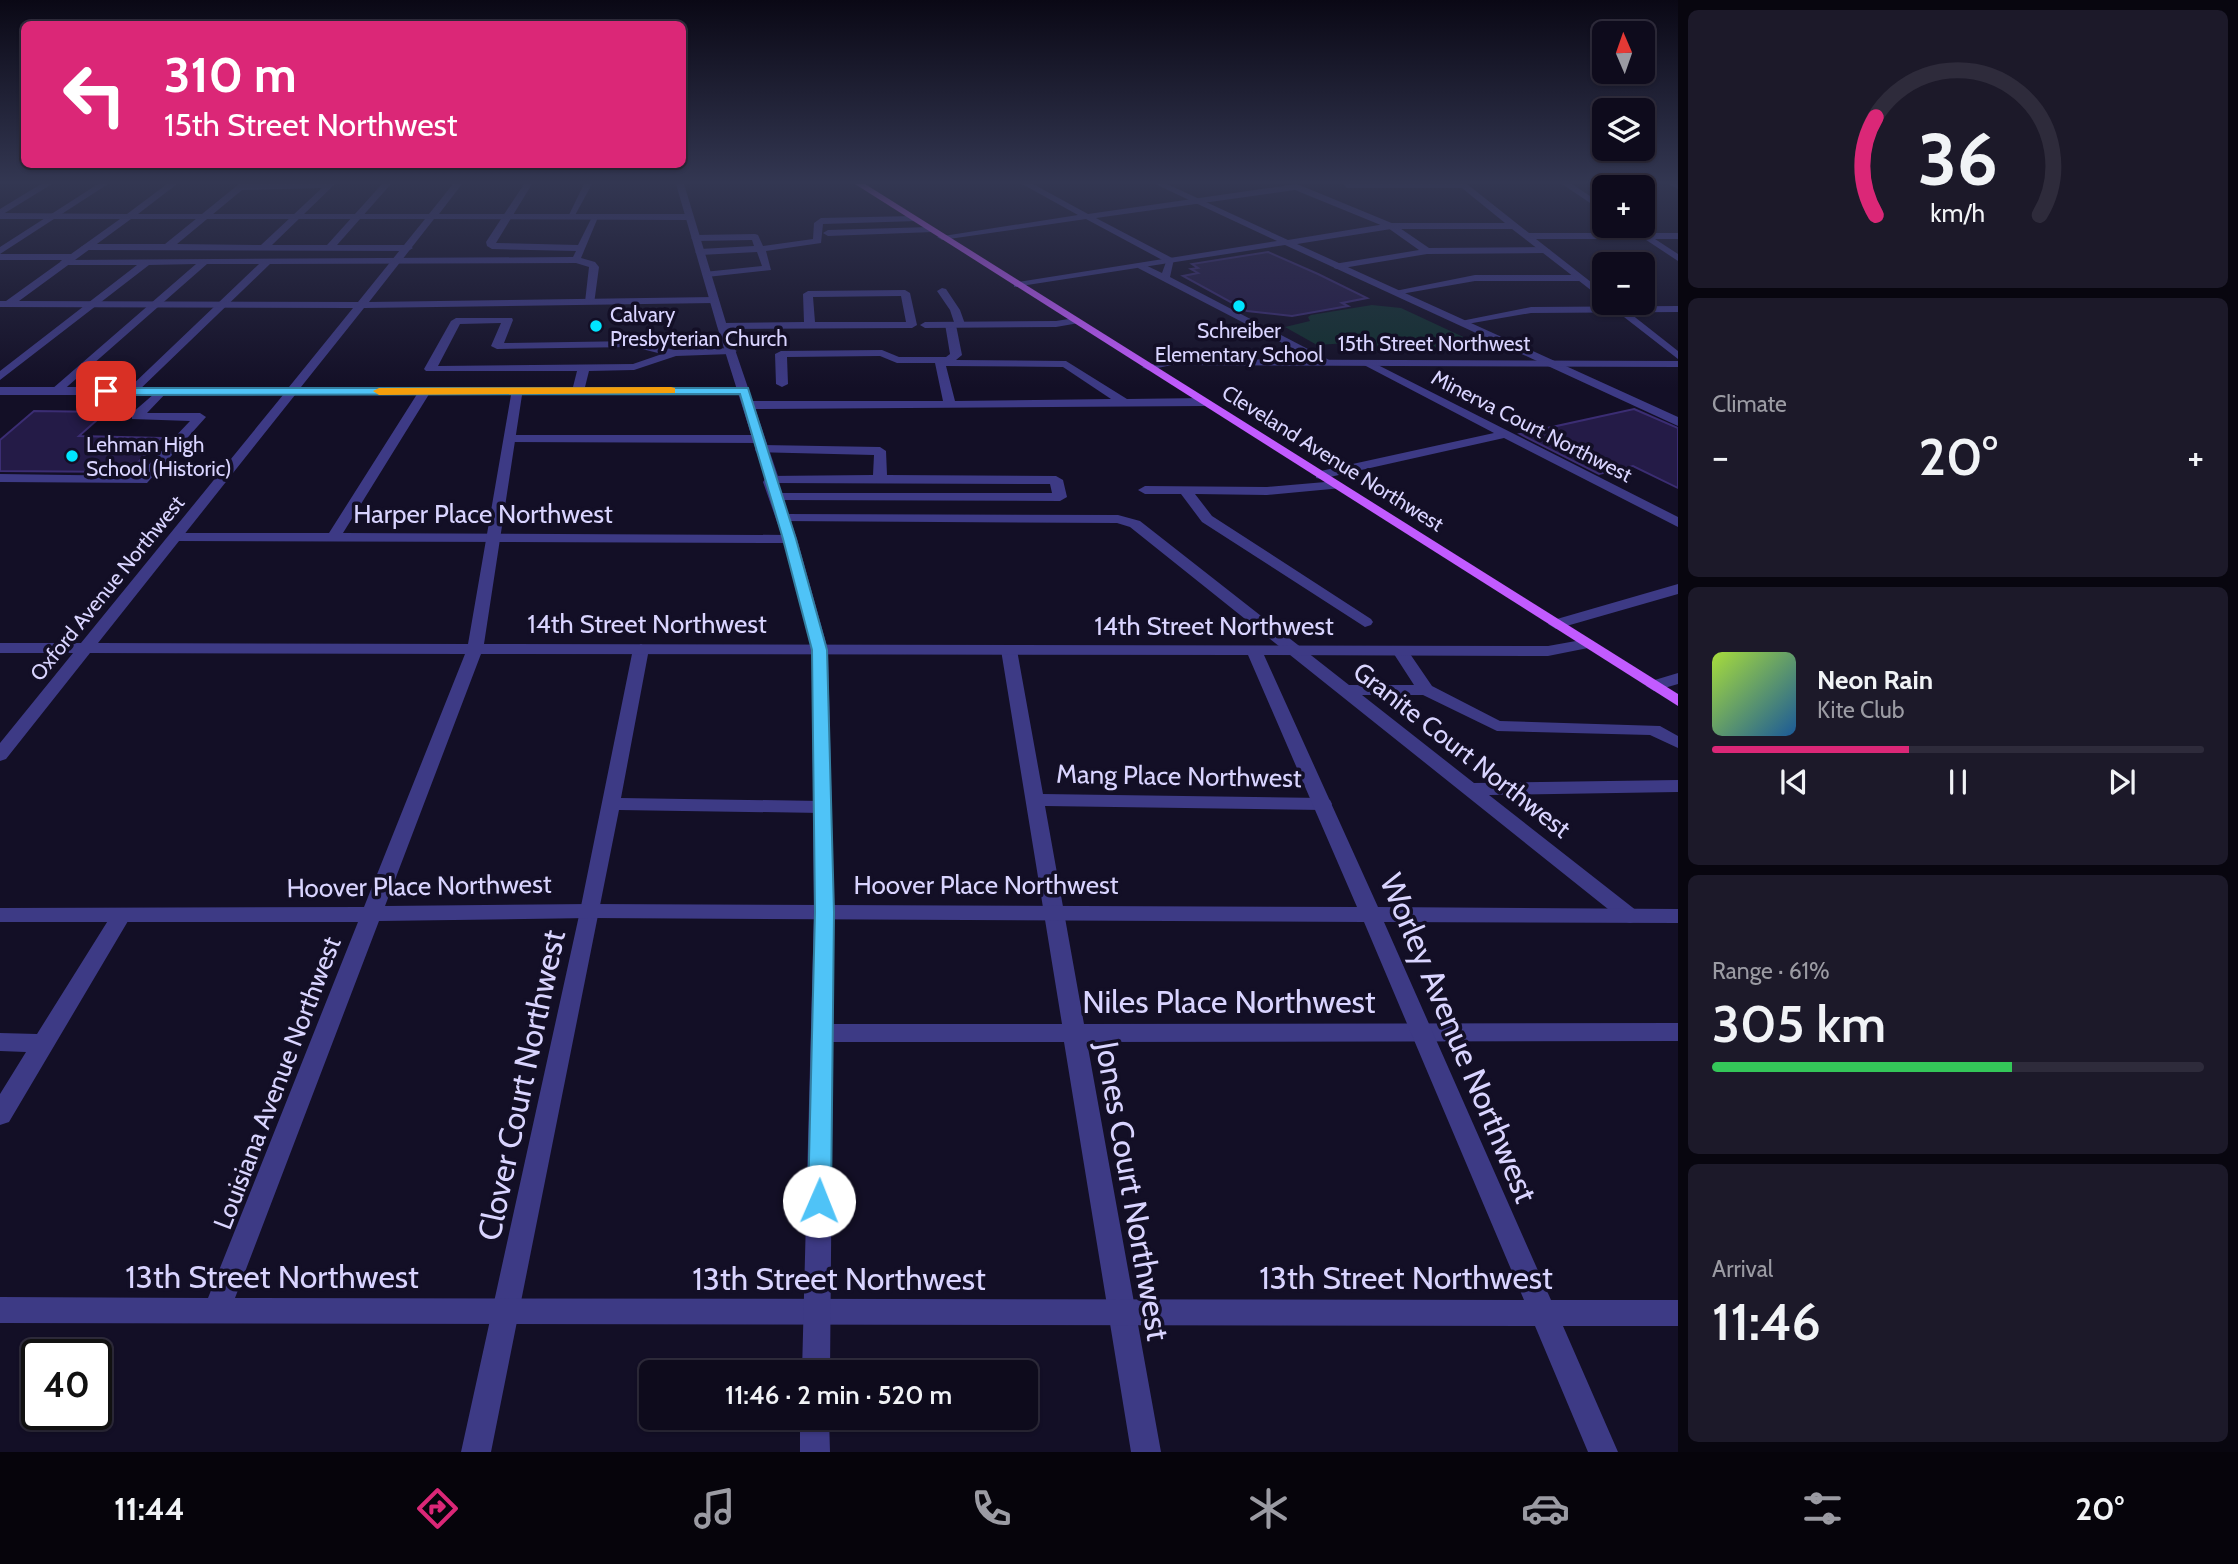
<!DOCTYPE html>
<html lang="en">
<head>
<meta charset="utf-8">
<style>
  :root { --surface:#0e0b1c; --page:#1c1929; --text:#f1f3f6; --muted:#9b9ba3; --line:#2e2b3b; --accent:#db2777 }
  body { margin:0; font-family:Cabin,sans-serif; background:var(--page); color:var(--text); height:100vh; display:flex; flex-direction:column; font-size:26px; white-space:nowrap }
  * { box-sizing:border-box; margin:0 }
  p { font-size:23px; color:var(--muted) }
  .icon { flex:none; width:38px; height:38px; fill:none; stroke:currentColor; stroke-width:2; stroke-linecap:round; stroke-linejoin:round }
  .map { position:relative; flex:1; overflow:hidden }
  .sheet { display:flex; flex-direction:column; gap:10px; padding:10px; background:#08060f; width:560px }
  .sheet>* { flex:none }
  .hud { position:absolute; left:21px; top:21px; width:665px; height:147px; border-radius:10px; box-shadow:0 2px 5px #0004,0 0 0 2px var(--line); background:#db2777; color:#fff; overflow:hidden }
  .needle { width:46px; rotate:358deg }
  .controls { position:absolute; left:1592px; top:21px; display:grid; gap:14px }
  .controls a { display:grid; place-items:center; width:63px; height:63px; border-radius:10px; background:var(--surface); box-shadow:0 2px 5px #0004,0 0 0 2px var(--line); font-size:35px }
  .speed { position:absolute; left:21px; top:1339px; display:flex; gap:14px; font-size:35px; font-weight:700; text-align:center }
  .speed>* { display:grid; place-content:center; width:91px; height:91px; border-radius:50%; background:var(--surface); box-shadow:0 2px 5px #0004,0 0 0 2px var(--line); line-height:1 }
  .speed .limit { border:4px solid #111; border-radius:10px; background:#fff; color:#111 }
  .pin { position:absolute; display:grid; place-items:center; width:60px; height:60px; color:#fff; margin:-30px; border-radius:14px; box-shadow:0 4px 10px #0006 }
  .me { position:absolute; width:77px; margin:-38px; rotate:1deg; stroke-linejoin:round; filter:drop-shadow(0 0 5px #0008) }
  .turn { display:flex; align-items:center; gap:24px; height:147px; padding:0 28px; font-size:32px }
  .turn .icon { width:91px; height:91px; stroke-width:2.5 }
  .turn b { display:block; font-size:49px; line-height:60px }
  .big { font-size:52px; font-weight:600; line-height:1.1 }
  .sheet .tile { flex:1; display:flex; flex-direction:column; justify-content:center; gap:10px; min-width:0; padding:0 24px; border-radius:10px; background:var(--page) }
  .sheet .dial { align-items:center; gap:0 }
  .dial svg { height:182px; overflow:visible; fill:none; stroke:var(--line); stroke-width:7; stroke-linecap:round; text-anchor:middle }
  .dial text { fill:var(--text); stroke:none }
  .song { display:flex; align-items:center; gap:21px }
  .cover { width:84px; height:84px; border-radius:10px; background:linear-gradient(135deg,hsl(80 70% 55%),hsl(210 70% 35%)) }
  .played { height:7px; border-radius:4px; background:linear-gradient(90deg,var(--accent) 40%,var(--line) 40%) }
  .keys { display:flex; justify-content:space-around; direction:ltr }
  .heat { display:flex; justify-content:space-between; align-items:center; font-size:38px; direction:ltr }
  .charge { height:10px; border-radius:5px; background:linear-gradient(90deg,#34c759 61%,var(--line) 0) }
  .trip { position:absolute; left:639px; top:1360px; width:399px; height:70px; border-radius:10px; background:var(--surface); box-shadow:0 2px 5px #0004,0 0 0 2px var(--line); font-weight:600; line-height:70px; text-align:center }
  .menu { display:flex; height:112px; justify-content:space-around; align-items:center; background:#06040b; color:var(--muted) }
  .menu .icon { width:49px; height:49px }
  .menu .selected { color:var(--accent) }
  .menu b { font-size:32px; color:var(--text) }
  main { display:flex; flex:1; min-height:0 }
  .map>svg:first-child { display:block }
  .green { fill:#12302f }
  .building { fill:#241b47; stroke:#3b2d73; stroke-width:2 }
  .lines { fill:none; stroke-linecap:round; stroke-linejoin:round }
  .service { fill:#3d3a85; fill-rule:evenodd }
  .minor { fill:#3d3a85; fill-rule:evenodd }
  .tertiary { fill:#3d3a85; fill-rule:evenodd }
  .primary { fill:#c25bff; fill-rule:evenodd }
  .route { fill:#4fc3f7; stroke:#337fa1; stroke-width:2 }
  .slow { fill:#f59e0b }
  .poi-dot { fill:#00e5ff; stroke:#130f26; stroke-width:2.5 }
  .labels { text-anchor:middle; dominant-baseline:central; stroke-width:7; stroke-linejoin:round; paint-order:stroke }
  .far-poi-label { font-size:21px; fill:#d9d4ff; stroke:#130f26; text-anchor:start }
  .far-street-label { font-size:21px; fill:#d9d4ff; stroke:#130f26 }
  .street-label { font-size:26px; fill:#d9d4ff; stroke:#130f26 }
  .near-street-label { font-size:32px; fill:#d9d4ff; stroke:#130f26 }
</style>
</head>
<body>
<main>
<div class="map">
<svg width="1678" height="1452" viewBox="0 0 1678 1452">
  <rect width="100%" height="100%" fill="#130f26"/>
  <path class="green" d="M 1372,305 L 1401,308 L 1487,348 L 1489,351 L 1365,352 L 1348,343 L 1317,345 L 1285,327 L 1310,321 L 1308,317 L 1311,315 Z"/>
  <path class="building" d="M 1268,252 L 1318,274 L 1367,298 L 1342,303 L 1348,306 L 1292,316 L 1247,311 L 1183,276 L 1198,273 L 1191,269 L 1198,268 L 1192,264 Z
    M 1634,409 L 1678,428 L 1678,488 L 1633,466 L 1599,474 L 1520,434 Z
    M 34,411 L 106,412 L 79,436 L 161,438 L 129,472 L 0,471 L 0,440 Z"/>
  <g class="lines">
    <path class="service" d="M 41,184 L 52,184 L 0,216 L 0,209 Z
      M 98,184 L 108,184 L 0,254 L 0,247 Z
      M 239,184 L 335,184 L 272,245 L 327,245 L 382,184 L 391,184 L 337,245 L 408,245 L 413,248 L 408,251 L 86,250 L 81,247 L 86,244 L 165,244 ZM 322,188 L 261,245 L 177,244 L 242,190 Z
      M 524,184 L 532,184 L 496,243 L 578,245 L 593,215 L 599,215 L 581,258 L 595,262 L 599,267 L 594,304 L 585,302 L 589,267 L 576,263 L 270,264 L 136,393 L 128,393 L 128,389 L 259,264 L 207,264 L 60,393 L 52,393 L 52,389 L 196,264 L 149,265 L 0,380 L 0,371 L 137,265 L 65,265 L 60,262 L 62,260 L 573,257 L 576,251 L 492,249 L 487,246 L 486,242 Z
      M 584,184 L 592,184 L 573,219 L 567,219 Z
      M 1022,184 L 1033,184 L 1088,214 L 1297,184 L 1394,224 L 1429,248 L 1545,247 L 1550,250 L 1545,253 L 1427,254 L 1337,269 L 1334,268 L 1334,264 L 1419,250 L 1388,228 L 1295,190 L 1096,218 L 1174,259 L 1170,277 L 1329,360 L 1331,362 L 1325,365 L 1138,268 L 1138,264 L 1141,263 L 1162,273 L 1166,262 L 1086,219 L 942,240 L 937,237 L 1078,215 Z
      M 1344,184 L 1466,184 L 1467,186 L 1463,188 L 1347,188 Z
      M 1562,184 L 1572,184 L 1605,206 L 1605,213 Z
      M 914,216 L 918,219 L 917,221 L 823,224 L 821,243 L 766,251 L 771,270 L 707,277 L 702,274 L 704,272 L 762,266 L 757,252 L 700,255 L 695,252 L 700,249 L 754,246 L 752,240 L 696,241 L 691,238 L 696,235 L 755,234 L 758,235 L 763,246 L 813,239 L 814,223 L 821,218 Z
      M 1625,226 L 1635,226 L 1678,254 L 1678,261 Z
      M 930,227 L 933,228 L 933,232 L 828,236 L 823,233 L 828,230 Z
      M 1475,275 L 1580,275 L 1585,278 L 1580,281 L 1475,281 L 1395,295 L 1390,292 Z
      M 942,288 L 946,289 L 960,310 L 965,324 L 960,327 L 956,325 L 962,355 L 956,360 L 1066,361 L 1127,399 L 1204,398 L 1210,402 L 1204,406 L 748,409 L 742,405 L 748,401 L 943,401 L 935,363 L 897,363 L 880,356 L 787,357 L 788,384 L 782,387 L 776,384 L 775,354 L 781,351 L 882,350 L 899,357 L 946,357 L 950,354 L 945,324 L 954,322 L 950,310 L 937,291 ZM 946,366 L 1063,367 L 1111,399 L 955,401 Z
      M 1678,306 L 1678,312 L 1531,313 L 1461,325 L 1456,322 L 1531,307 Z
      M 456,318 L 512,318 L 513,320 L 504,343 L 634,341 L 675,350 L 731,348 L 737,351 L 731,354 L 676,356 L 634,370 L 589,371 L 584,391 L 578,395 L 572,391 L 577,371 L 426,371 L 424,369 L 451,321 ZM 501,323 L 491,346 L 497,349 L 634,347 L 662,354 L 633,364 L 438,366 L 460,324 Z
      M 1368,360 L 1678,517 L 1678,527 L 1504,438 L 1321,479 L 1316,478 L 1316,472 L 1494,433 L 1364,365 L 1364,361 Z
      M 162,387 L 168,391 L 147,413 L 200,413 L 206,417 L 147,483 L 0,482 L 0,474 L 138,476 L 190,421 L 132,419 L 132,413 Z
      M 425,387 L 431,391 L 343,533 L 790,535 L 797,539 L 790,543 L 175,541 L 168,537 L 175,533 L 329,533 L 419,391 Z
      M 510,435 L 758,435 L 764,439 L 758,443 L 506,442 L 504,439 Z
      M 761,445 L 880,447 L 886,451 L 887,475 L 1056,476 L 1063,480 L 1067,497 L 1060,501 L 775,500 L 768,496 L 770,493 L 1052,493 L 1050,484 L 772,483 L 767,482 L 767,476 L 873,475 L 874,455 L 756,452 L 755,449 Z
      M 1337,481 L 1344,485 L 1342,488 L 1267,495 L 1195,494 L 1212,516 L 1371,619 L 1373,622 L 1371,625 L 1365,627 L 1202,522 L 1181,494 L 1145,494 L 1138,490 L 1145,486 L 1267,487 Z
      M 783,514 L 1118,515 L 1140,521 L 1349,685 L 1414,685 L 1392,651 L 1400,646 L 1406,648 L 1432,686 L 1500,721 L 1660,726 L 1678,736 L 1678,748 L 1650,735 L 1497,731 L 1423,695 L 1362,695 L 1474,783 L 1678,780 L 1678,792 L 1489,795 L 1637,911 L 1640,916 L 1637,921 L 1630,923 L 1623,921 L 1130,527 L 1117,523 L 778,521 L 776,518 Z
      M 1678,584 L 1678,594 L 1556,629 L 1548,624 L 1550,621 Z
      M 641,644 L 649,649 L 621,798 L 822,801 L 829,803 L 831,807 L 829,811 L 822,813 L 619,810 L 491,1452 L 461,1452 L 580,911 L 633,649 Z
      M 1009,645 L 1017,650 L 1043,794 L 1323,798 L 1330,800 L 1332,804 L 1330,808 L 1323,810 L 1045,806 L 1084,1024 L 1678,1023 L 1678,1041 L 1087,1042 L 1161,1452 L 1131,1452 L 1064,1042 L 822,1042 L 814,1039 L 811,1033 L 814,1027 L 822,1024 L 1062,1024 L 1001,650 Z
      M 1678,673 L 1678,684 L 1654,691 L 1646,686 L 1648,682 Z
      M 121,909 L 128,911 L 131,916 L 9,1122 L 0,1125 L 0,1094 L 26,1052 L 0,1051 L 0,1033 L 37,1034 L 114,911 Z"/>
    <path class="minor" d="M 167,184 L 177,184 L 138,214 L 429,214 L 453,184 L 462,184 L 439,214 L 690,214 L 694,217 L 690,220 L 434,219 L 369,302 L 714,297 L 719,300 L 714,303 L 364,308 L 301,387 L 748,389 L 748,393 L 744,395 L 522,395 L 484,644 L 1548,646 L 1587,639 L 1593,641 L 1595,644 L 1593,647 L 1548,656 L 1264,655 L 1378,907 L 1678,909 L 1678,923 L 1384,922 L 1551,1300 L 1678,1300 L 1678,1326 L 1563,1326 L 1618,1452 L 1588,1452 L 1535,1326 L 0,1323 L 0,1297 L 208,1298 L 358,922 L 0,922 L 0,908 L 364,907 L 465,654 L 90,653 L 6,759 L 0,761 L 0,743 L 73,653 L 0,653 L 0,643 L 81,643 L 283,395 L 0,395 L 0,387 L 289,387 L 353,308 L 0,307 L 0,301 L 6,301 L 63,260 L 0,260 L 0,254 L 71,254 L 120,219 L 0,219 L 0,213 L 127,214 ZM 131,219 L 425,219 L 358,302 L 19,301 ZM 295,395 L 511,395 L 468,644 L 98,643 ZM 481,654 L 1248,655 L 1357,907 L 590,904 L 385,906 ZM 590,918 L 1364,922 L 1524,1300 L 235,1298 L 379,921 Z
      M 1155,184 L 1167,184 L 1288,240 L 1391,223 L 1505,223 L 1457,184 L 1467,184 L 1529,233 L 1678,233 L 1678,239 L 1536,239 L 1605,293 L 1605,301 L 1512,229 L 1391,229 L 1297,244 L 1678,417 L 1678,426 L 1285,245 L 1014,287 L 1014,283 L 1018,282 L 1277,241 Z
      M 1669,184 L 1678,184 L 1678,189 Z
      M 905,290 L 910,293 L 917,325 L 912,328 L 722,329 L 717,326 L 722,323 L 804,322 L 803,294 L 808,291 ZM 901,296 L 906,322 L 815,322 L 813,297 Z
      M 1606,303 L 1617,303 L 1678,351 L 1678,359 Z
      M 1075,318 L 1079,319 L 1079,323 L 1056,327 L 925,328 L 920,325 L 925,322 L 1056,321 Z"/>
    <path class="tertiary" d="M 676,184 L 684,184 L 727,326 L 779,479 L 777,482 L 797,539 L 828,650 L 834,912 L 830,1372 L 802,1372 L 814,912 L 812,650 L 783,539 L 763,482 L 765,479 L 717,326 Z
      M 1172,359 L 1678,361 L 1678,367 L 1172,365 L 1148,370 L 1142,367 Z
      M 800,1418 L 829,1418 L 830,1452 L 800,1452 Z"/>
    <path class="primary" d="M 855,184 L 865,184 L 1678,694 L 1678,706 Z"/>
  </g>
  <linearGradient id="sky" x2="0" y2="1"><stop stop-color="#0a0815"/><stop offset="0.47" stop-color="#333752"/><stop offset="1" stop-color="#333752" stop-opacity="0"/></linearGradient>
  <rect width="1678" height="388" fill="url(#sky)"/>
  <path class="route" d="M 748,388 L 796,539 L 827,650 L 834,912 L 831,1201 L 828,1208 L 819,1211 L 811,1208 L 808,1201 L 815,912 L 812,650 L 783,539 L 740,394 L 106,395 L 101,391 L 106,388 Z"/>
  <path class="slow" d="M 671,387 L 675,388 L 675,393 L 379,395 L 373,391 L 379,388 Z"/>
  <g class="poi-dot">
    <circle cx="1239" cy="306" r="7"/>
    <circle cx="596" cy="326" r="7"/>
    <circle cx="72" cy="456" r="7"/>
  </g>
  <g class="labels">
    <g class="far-poi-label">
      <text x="610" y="314">Calvary<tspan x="610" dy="24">Presbyterian Church</tspan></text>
      <text x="1239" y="330" text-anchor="middle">Schreiber<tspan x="1239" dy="24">Elementary School</tspan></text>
      <text x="86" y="444">Lehman High<tspan x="86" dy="24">School (Historic)</tspan></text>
    </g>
    <g class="far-street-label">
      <text x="1434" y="343">15th Street Northwest</text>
      <text transform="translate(1532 426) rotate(27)">Minerva Court Northwest</text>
      <text transform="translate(1333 458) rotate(32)">Cleveland Avenue Northwest</text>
      <text transform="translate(107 588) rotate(-51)">Oxford Avenue Northwest</text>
    </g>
    <g class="street-label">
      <text x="483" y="514">Harper Place Northwest</text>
      <text x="647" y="624">14th Street Northwest</text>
      <text x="1214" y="626">14th Street Northwest</text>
      <text transform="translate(1462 750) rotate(38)">Granite Court Northwest</text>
      <text transform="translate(1179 776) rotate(1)">Mang Place Northwest</text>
      <text x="986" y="885">Hoover Place Northwest</text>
      <text transform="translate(419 886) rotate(-1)">Hoover Place Northwest</text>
      <text transform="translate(277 1083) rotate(-69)">Louisiana Avenue Northwest</text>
    </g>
    <g class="near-street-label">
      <text x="1229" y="1001">Niles Place Northwest</text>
      <text transform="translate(1459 1038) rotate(67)">Worley Avenue Northwest</text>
      <text transform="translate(521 1085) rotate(-78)">Clover Court Northwest</text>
      <text transform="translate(1133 1191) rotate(80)">Jones Court Northwest</text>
      <text x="272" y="1276">13th Street Northwest</text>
      <text x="1406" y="1277">13th Street Northwest</text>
      <text x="839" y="1278">13th Street Northwest</text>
    </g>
  </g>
</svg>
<div class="controls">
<a><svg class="needle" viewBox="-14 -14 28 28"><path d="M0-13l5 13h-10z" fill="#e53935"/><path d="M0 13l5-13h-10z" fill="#9b9ba3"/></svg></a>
<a><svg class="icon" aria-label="layers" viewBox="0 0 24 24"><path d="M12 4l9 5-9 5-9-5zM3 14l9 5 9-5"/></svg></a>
<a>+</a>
<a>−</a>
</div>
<div class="speed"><div class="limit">40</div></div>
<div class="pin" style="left:106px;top:391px;background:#d93025"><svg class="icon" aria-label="arrive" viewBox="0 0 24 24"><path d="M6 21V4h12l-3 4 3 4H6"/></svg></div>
<svg class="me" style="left:819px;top:1201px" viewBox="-20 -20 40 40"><circle r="19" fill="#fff"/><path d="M0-13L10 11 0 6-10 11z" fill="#4fc3f7"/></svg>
<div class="trip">11:46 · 2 min · 520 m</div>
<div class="hud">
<div class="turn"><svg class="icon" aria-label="left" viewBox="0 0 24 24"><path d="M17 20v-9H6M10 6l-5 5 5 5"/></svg><div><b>310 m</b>15th Street Northwest</div></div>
</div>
</div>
<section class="sheet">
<div class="tile dial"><svg viewBox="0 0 100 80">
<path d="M14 69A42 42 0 1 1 86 69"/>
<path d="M14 69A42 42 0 0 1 14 26" stroke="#db2777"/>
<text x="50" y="56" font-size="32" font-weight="700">36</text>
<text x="50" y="72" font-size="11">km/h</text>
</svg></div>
<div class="tile"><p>Climate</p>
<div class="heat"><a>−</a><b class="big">20°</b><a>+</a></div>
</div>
<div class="tile">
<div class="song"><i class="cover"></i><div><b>Neon Rain</b><p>Kite Club</p></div></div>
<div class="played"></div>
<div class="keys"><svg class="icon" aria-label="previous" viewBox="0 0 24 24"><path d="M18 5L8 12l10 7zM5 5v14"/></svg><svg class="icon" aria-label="pause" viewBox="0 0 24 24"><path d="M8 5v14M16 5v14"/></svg><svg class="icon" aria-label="next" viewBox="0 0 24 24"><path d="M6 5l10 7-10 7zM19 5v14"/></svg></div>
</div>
<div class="tile"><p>Range · 61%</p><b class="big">305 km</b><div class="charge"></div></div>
<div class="tile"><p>Arrival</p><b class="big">11:46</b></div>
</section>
</main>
<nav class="menu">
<b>11:44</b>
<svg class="icon selected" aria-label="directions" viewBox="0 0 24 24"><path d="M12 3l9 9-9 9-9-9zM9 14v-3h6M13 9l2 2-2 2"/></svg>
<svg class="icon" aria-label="music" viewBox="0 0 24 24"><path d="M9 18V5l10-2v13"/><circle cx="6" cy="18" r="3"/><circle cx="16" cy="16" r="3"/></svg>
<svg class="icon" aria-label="phone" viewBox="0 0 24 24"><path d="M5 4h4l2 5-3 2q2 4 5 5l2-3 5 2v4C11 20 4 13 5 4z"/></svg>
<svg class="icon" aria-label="climate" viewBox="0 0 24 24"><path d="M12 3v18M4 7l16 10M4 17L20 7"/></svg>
<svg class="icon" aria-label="car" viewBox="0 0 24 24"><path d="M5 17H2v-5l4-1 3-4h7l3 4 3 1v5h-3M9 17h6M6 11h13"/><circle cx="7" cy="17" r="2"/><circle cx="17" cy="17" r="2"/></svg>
<svg class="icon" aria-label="filters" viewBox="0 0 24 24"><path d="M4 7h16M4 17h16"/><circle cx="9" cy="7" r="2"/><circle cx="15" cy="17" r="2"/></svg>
<b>20°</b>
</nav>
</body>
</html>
